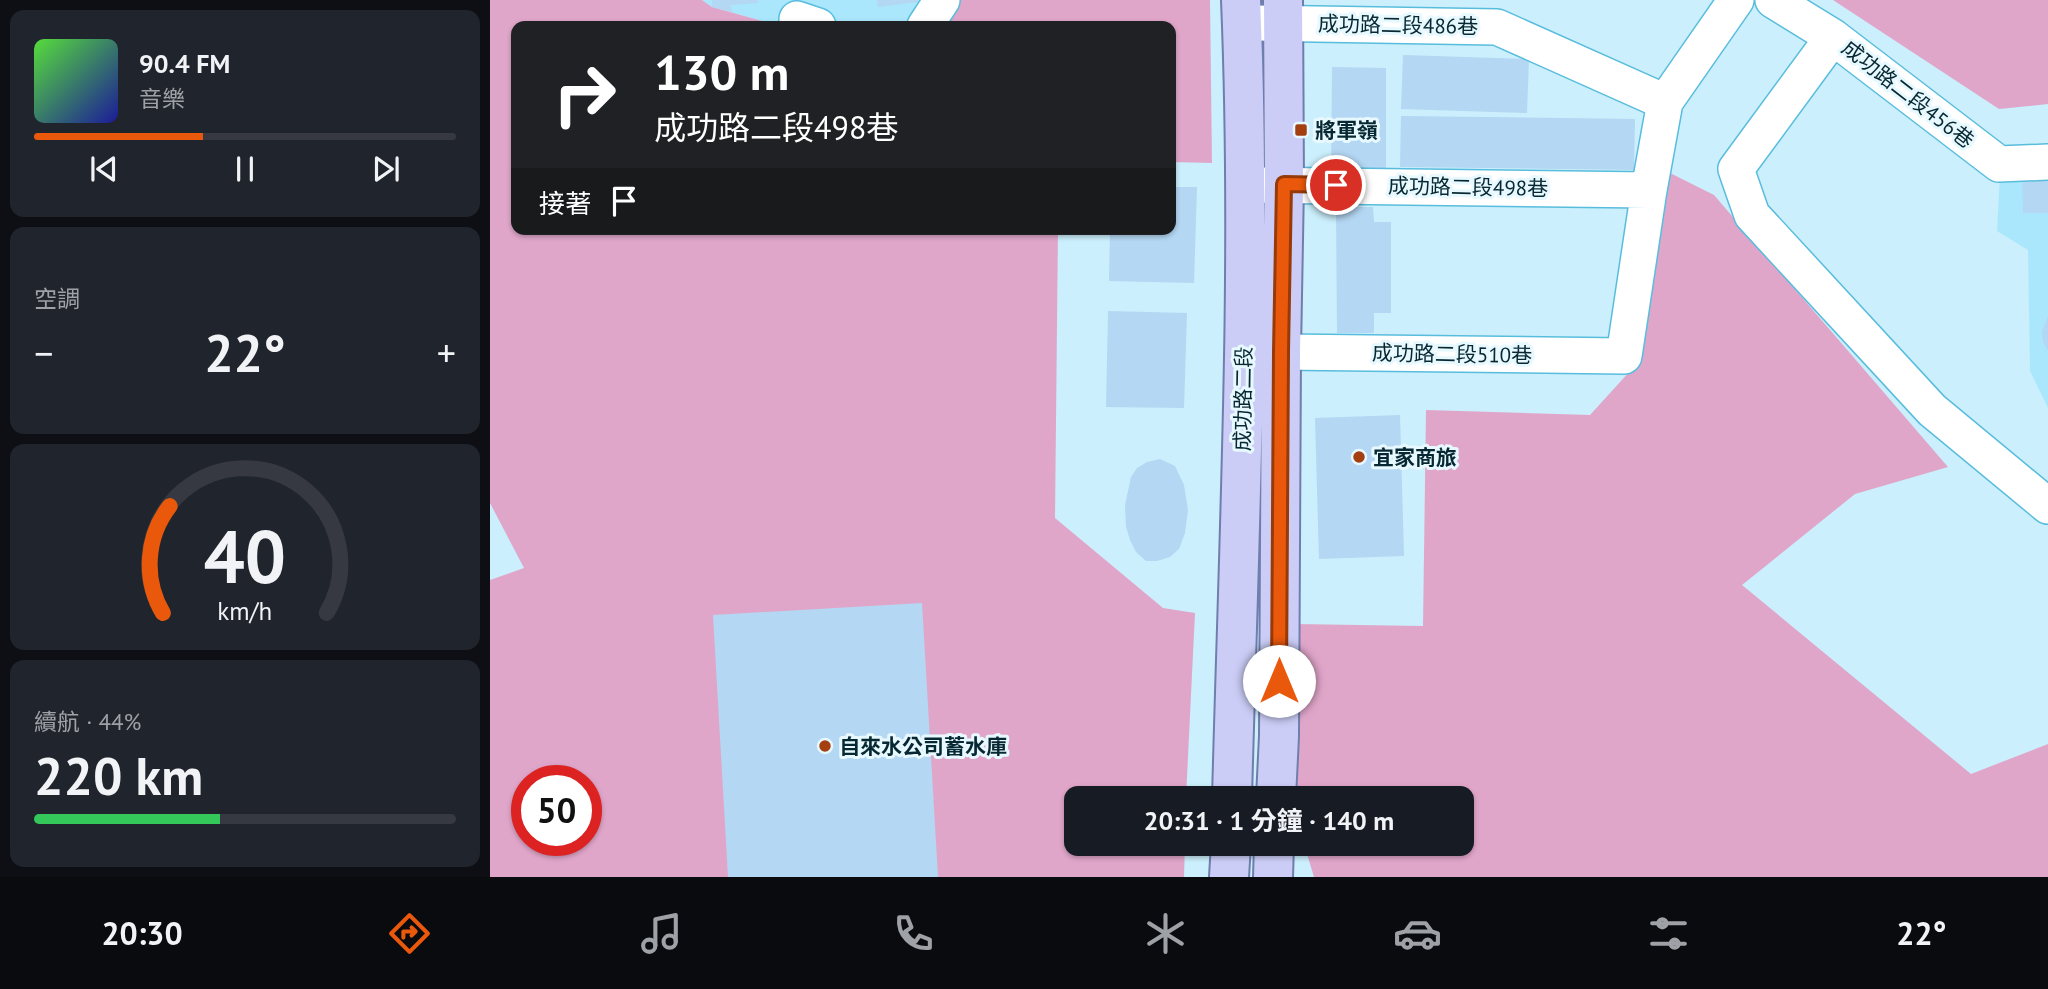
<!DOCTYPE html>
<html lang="zh-TW">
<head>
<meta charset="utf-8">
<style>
  :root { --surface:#171b24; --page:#20242c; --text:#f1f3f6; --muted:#9ea1a6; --line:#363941; --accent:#ea580c }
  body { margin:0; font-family:"PT Sans","Noto Sans TC",sans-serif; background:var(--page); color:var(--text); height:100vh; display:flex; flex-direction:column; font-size:26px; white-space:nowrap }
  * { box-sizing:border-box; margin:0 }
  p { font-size:23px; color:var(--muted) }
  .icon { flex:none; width:38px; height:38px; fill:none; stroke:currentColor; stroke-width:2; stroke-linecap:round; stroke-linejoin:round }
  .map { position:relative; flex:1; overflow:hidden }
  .details { display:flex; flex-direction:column; gap:10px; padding:10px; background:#0d0f14; width:490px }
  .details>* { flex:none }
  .hud { position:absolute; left:21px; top:21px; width:665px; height:214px; border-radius:14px; box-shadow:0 2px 5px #0004; background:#202124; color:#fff; overflow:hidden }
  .speed { position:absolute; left:21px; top:765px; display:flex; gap:14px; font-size:35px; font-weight:700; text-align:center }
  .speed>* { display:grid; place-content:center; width:91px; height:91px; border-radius:50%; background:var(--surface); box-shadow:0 2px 5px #0004; line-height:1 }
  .speed .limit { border:10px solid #d22; background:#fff; color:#111 }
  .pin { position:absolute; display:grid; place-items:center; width:60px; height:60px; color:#fff; margin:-30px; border:4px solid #fff; border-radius:50%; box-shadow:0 2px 7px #0007 }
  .me { position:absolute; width:77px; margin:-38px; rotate:0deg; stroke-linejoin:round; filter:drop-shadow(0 0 5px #0008) }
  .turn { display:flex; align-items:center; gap:24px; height:147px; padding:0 28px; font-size:32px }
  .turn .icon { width:91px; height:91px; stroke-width:2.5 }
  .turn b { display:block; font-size:49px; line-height:60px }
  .then { display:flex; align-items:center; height:66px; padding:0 28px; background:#0003; gap:14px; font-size:26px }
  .big { font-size:52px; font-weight:700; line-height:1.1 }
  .details .widget { flex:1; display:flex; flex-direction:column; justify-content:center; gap:10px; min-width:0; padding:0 24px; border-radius:14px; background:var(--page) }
  .details .dial { align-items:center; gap:0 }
  .dial svg { height:182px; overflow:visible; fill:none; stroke:var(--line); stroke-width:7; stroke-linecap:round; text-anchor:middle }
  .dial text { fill:var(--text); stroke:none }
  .song { display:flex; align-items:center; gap:21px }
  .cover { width:84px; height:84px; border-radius:10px; background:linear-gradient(135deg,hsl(110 70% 55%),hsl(240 70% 35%)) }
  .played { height:7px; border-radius:4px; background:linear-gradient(90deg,var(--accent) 40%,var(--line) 40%) }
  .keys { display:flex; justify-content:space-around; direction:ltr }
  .heat { display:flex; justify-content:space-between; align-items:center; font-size:38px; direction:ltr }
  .charge { height:10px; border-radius:5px; background:linear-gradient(90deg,#34c759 44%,var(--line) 0) }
  .trip { position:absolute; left:574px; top:786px; width:410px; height:70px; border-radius:14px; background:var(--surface); box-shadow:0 2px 5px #0004; font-weight:700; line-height:70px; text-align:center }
  .menu { display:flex; height:112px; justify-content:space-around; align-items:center; background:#090b0e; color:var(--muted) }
  .menu .icon { width:49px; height:49px }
  .menu .active { color:var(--accent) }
  .menu b { font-size:32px; color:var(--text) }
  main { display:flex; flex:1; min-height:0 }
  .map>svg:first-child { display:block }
  .built { fill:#aae7fd }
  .green { fill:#e0a6ca; fill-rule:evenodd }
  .building { fill:#b4d7f3 }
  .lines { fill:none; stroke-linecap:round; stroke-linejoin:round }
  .minor-casing { stroke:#58bddd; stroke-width:38 }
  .major-casing { stroke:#707eae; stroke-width:42 }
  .minor { stroke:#fff; stroke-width:35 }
  .major { stroke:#cbcdf6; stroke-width:38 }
  .route-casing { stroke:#983908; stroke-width:18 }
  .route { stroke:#ea580c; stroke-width:12 }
  .poi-dot { fill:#a44010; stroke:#e7f9ff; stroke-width:2.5 }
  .labels { text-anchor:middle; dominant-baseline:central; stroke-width:6; stroke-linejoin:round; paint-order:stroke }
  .street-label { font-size:21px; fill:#072832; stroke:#e7f9ff }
  .poi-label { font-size:21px; font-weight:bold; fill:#072832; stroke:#e7f9ff; text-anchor:start }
</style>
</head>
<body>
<main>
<section class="details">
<div class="widget">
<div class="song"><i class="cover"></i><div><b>90.4 FM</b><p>音樂</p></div></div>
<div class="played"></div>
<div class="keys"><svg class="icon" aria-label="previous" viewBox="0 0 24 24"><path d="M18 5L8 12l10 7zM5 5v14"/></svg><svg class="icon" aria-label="pause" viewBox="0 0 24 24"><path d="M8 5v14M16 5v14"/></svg><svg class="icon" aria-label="next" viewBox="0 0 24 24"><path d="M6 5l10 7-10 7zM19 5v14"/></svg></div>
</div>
<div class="widget"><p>空調</p>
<div class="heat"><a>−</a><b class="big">22°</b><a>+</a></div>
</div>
<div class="widget dial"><svg viewBox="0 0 100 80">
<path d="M14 69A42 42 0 1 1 86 69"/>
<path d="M14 69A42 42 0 0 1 17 22" stroke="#ea580c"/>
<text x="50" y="56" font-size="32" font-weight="700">40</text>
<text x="50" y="72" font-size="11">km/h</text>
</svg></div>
<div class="widget"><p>續航 · 44%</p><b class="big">220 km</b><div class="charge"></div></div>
</section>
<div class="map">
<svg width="1558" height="877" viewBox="0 0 1558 877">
  <rect width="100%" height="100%" fill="#cbeffc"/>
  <path class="built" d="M 212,0 L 465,0 L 451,26 L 290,26 L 222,7 Z
    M 1510,175 L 1558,175 L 1558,408 L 1540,371 L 1538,250 L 1507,231 Z"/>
  <path class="green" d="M 0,0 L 212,0 L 222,7 L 290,26 L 26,26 L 26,229 L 568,229 L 565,518 L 673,608 L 705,613 L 696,798 L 586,798 L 586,844 L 695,844 L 694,877 L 0,877 L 0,580 L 34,568 L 0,503 ZM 37,780 L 96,780 L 96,840 L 37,840 Z
    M 465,0 L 720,0 L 722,163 L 681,162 L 681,26 L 451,26 Z
    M 1343,0 L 1558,0 L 1558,104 L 1509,109 Z
    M 1170,168 L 1224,195 L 1458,467 L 1365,494 L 1252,585 L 1481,774 L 1558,744 L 1558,877 L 824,877 L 814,844 L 971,844 L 971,798 L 800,798 L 805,624 L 933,626 L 936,410 L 1100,415 L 1141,370 Z"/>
  <path class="building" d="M 222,0 L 268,0 L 268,3 L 241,5 L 242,12 L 222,7 Z
    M 387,0 L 428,0 L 428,2 L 388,7 Z
    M 913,55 L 1039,59 L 1037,113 L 911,109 Z
    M 842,67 L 896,68 L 896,180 L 841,179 Z
    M 911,116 L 1145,119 L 1144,170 L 910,167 Z
    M 1558,176 L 1558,213 L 1533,213 L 1532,177 Z
    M 681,187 L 707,187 L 704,283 L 619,281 L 620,229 L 681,229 Z
    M 846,207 L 883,207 L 884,222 L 901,222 L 901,313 L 884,313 L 884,333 L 847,333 Z
    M 618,311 L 697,313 L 694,408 L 616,407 Z
    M 1558,316 L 1558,351 L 1553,342 L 1552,332 Z
    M 910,415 L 914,556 L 829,559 L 825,418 Z
    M 670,459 L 685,466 L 694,485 L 698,510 L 695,533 L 689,549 L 680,557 L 667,561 L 656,561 L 646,552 L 640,540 L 636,527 L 635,505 L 641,477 L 647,468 L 657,462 Z
    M 432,603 L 448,877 L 238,877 L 223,615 Z"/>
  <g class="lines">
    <defs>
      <path id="minor" d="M 1283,0 L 1343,37 L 1509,164 L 1558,162
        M 307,19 L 328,26
        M 764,23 L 1007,27 L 1175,102
        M 435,26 L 452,0
        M 1343,37 L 1246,169 L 1262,215 L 1442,410 L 1558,506
        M 767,185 L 1159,190
        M 791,352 L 1134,356 L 1159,190 L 1175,102 L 1246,0"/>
      <path id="major" d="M 742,798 C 749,532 762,266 751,0
        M 786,798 L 789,736 L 791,352 L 794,184 L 793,0
        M 739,877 L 741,844
        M 783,877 L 784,844"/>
    </defs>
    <use href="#minor" class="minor-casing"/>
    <use href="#major" class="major-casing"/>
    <use href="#minor" class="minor"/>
    <use href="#major" class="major"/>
  </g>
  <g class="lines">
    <defs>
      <path id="route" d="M 789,681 L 791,352 L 794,184 L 846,185"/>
    </defs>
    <use href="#route" class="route-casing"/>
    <use href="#route" class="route"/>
  </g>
  <g class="poi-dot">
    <rect x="804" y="123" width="14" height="14" rx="3.5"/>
    <circle cx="869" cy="457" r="7"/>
    <circle cx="335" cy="746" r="7"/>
  </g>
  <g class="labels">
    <g class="street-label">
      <text transform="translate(908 25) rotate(1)">成功路二段486巷</text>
      <text transform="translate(1418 94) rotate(38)">成功路二段456巷</text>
      <text transform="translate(978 187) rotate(1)">成功路二段498巷</text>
      <text transform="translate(962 354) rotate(1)">成功路二段510巷</text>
      <text transform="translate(753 399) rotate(-89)">成功路二段</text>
    </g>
    <g class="poi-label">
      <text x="825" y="130">將軍嶺</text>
      <text x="883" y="457">宜家商旅</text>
      <text x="349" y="746">自來水公司蓄水庫</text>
    </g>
  </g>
</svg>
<div class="speed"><div class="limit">50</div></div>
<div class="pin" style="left:846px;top:185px;background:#d93025"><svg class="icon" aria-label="arrive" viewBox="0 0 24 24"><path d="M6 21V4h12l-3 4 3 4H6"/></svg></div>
<svg class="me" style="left:789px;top:681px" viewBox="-20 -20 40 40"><circle r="19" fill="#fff"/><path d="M0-13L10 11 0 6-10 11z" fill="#ea580c"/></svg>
<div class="trip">20:31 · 1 分鐘 · 140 m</div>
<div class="hud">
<div class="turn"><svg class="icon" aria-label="right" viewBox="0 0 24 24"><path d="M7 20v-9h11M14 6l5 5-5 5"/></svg><div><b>130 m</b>成功路二段498巷</div></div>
<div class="then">接著<svg class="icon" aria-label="arrive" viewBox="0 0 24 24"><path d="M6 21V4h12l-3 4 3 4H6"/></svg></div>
</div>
</div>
</main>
<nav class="menu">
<b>20:30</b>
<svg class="icon active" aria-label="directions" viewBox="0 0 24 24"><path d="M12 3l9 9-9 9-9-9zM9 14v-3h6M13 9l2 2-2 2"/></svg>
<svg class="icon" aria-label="music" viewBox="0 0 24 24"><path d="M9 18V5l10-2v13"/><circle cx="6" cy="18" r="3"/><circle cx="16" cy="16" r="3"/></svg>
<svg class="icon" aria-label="phone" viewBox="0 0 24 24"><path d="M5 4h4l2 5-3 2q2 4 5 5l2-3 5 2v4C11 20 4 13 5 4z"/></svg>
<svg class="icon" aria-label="climate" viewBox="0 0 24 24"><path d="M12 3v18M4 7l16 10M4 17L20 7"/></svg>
<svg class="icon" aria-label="car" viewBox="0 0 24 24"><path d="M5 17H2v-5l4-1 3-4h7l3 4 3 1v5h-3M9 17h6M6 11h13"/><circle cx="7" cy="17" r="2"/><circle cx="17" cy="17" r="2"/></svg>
<svg class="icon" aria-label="filters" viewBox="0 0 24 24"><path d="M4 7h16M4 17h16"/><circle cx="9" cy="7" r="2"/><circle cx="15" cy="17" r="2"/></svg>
<b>22°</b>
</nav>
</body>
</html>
